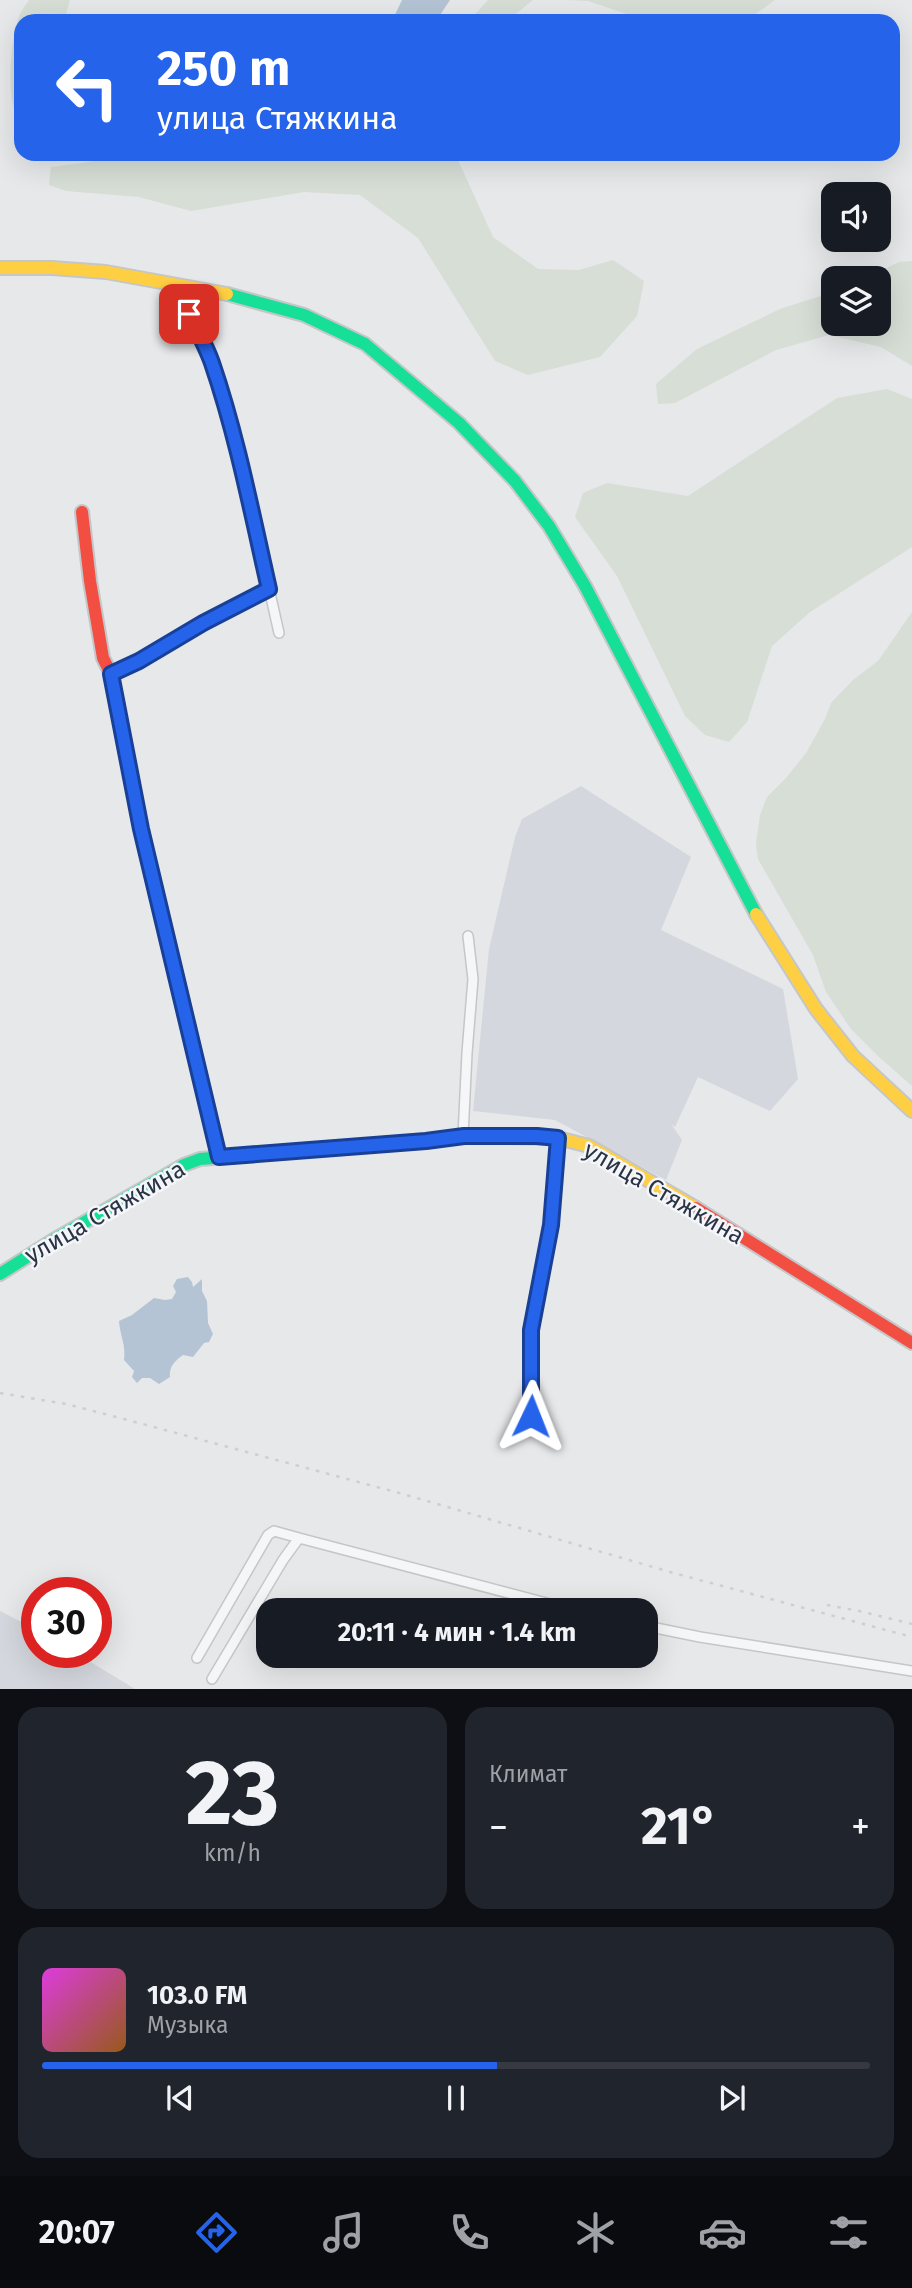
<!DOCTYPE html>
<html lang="ru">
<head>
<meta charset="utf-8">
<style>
  :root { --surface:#171b24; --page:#20242c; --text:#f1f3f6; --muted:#9ea1a6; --line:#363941; --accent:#2563eb }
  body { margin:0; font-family:"Fira Sans",sans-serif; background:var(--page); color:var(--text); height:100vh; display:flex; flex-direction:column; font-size:26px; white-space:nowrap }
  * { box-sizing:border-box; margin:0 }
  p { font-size:23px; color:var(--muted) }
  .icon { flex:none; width:38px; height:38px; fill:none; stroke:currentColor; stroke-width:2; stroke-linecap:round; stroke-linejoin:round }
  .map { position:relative; height:1689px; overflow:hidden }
  .sheet { display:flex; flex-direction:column; gap:18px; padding:18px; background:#0d0f14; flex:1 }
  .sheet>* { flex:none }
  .top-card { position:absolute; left:14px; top:14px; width:886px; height:147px; border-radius:21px; box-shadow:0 7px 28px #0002; background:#2563eb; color:#fff; overflow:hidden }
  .buttons { position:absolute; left:821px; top:182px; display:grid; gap:14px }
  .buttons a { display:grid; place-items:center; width:70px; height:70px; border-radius:14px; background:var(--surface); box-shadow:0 7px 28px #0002; font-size:35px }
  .speed { position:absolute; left:21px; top:1577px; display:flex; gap:14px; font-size:35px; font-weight:700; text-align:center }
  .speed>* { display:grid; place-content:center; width:91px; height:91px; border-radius:50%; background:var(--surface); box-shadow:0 7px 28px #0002; line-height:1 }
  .speed .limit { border:10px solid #d22; background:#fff; color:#111 }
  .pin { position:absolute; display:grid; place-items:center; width:60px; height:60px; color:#fff; margin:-30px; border-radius:14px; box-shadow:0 4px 10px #0006 }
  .me { position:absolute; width:77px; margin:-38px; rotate:2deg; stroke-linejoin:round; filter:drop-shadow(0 0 5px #0008) }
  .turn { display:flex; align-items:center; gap:24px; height:147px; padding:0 28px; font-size:32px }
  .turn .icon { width:91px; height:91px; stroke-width:2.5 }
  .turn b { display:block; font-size:49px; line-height:60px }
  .big { font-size:52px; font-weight:700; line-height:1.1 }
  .sheet .tile { flex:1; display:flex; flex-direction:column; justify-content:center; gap:10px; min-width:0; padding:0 24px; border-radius:21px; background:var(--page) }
  .sheet .dial { align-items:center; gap:0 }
  .dial b { font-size:91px; line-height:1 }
  .song { display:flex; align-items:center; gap:21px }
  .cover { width:84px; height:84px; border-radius:10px; background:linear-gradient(135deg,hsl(300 70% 55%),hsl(30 70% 35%)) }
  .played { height:7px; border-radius:4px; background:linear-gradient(90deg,var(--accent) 55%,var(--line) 55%) }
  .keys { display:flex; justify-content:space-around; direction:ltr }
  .heat { display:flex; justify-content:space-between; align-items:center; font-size:38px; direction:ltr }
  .sheet .tiles { flex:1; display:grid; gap:18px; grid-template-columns:1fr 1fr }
  .tile:last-child { grid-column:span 2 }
  .trip { position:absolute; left:256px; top:1598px; width:402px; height:70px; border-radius:21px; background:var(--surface); box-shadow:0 7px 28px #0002; font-weight:700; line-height:70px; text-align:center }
  .menu { display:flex; height:112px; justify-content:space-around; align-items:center; background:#090b0e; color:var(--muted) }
  .menu .icon { width:49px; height:49px }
  .menu .on { color:var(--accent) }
  .menu b { font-size:32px; color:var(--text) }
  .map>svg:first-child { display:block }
  .built { fill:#d4d7dd }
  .green { fill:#d6ded6 }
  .water { fill:#b4c4d5 }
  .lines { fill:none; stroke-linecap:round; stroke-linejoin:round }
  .street-casing { stroke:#c4c6c8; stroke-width:12 }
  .fast-casing { stroke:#c4c6c8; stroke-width:16 }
  .slow-casing { stroke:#c4c6c8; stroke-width:16 }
  .jam-casing { stroke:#c4c6c8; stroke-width:16 }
  .street { stroke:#f5f6f7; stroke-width:9 }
  .fast { stroke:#16e098; stroke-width:12 }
  .slow { stroke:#ffcf43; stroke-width:12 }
  .jam { stroke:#f24e42; stroke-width:12 }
  .rail { stroke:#cecfd2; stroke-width:2.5; stroke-dasharray:3.5 7; stroke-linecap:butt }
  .route-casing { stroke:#184099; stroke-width:18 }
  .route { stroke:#2563eb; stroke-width:12 }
  .labels { text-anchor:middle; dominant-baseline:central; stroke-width:5; stroke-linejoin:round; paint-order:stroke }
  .street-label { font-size:24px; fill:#2b3445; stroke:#f4f6f9 }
</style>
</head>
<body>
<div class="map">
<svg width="912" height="1690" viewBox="0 0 912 1690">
  <rect width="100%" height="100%" fill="#e6e8ea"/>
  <path class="built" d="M 581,786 L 691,857 L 661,930 L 783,989 L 798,1079 L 770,1111 L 698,1077 L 675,1127 L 671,1124 L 682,1140 L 666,1180 L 555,1120 L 473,1111 L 489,949 L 515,837 L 522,819 Z
    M 0,1611 L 37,1630 L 37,1652 L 74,1652 L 135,1689 L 0,1689 Z"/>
  <path class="green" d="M 29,0 L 70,0 L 64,21 L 21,21 L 21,120 C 4,105 11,40 18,19 C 20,12 25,6 29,0 Z
    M 488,0 L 533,0 L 507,21 L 469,21 Z
    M 567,0 L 775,0 L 746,21 L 647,21 L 588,1 Z
    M 148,154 L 457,154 L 457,158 L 493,237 L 538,269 L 579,270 L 613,260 L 644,281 L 637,316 L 600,357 L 528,375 L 495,361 L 418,238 L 360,195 L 304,192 L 191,211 L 139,197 L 66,191 L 49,185 L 51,167 Z
    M 912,261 L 912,366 L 881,347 L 829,335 L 776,350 L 675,403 L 658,404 L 656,384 L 697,349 L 780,309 L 833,292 L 833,324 L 878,324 L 878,278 L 866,278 L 899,262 Z
    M 887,389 L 912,399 L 912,547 L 810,612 L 772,646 L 747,722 L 729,742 L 705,735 L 685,716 L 617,576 L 575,517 L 583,493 L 607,483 L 688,496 L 837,398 Z
    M 912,612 L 912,1086 L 878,1056 L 851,1029 L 826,992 L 813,955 L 758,859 L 756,844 L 760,815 L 767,797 L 786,778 L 806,753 L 825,719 L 831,703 L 853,680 L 878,661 Z"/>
  <path class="water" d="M 402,0 L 450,0 L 436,21 L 392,21 Z
    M 188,1277 L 192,1282 L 193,1287 L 202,1279 L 202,1291 L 207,1301 L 208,1323 L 213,1334 L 209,1342 L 204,1343 L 193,1357 L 183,1355 C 175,1361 169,1366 170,1377 L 159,1384 L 150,1378 L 142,1378 L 137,1383 L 132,1377 L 134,1371 L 124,1360 C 126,1344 120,1336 119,1321 L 132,1315 L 154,1298 L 165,1300 L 172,1299 L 176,1292 L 173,1286 L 177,1279 Z"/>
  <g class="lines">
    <defs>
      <path id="street" d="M 187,288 L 189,314 L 211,361 L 245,481 L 279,633
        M 111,674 L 139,661 L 203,623 L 269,589
        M 463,1136 L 467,1053 L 473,979 L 468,936
        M 529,1419 L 532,1371 L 531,1330 L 551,1225 L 558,1138
        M 646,1626 L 700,1637 L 912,1671
        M 197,1658 L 268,1535 L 274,1531 L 299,1538
        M 212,1679 L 283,1560 L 299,1538 L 573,1610"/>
      <path id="fast" d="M 227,294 L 304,315 L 365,344 L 459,423 L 515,481 L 549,526 L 585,586 L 756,914
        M 141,828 L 220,1157
        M 0,1274 L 52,1241 L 184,1165 L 200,1159 L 421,1141"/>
      <path id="slow" d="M 0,268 L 52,268 L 106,272 L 227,294
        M 756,914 L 816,1009 L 853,1056 L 912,1111
        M 421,1141 L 463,1136 L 558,1138 L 589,1146 L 696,1208"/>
      <path id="jam" d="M 82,512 L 90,581 L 103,658 L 111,674 L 141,828
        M 696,1208 L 912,1343"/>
    </defs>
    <use href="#street" class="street-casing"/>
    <use href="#fast" class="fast-casing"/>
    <use href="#slow" class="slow-casing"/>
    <use href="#jam" class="jam-casing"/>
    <use href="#street" class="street"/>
    <use href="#fast" class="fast"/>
    <use href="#slow" class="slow"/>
    <use href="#jam" class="jam"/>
    <path class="rail" d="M 0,1393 L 66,1404 L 124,1419 L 403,1494 L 670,1572 L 912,1637
      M 827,1605 L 859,1611 L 912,1624"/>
  </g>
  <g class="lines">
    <defs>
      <path id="route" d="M 189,314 C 197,330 206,346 212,363 C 237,436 252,514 269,589 L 203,623 L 139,661 L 111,674 L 141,829 L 219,1157 L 426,1141 L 464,1136 L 537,1136 L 558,1138 L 551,1225 L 531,1330 L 531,1416"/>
    </defs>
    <use href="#route" class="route-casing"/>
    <use href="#route" class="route"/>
  </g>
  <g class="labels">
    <g class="street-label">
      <text transform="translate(664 1193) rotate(30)">улица Стяжкина</text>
      <text transform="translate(105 1212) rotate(-30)">улица Стяжкина</text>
    </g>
  </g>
</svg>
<div class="buttons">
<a><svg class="icon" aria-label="sound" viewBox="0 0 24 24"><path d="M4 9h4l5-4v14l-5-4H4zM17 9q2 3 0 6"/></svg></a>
<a><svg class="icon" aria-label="layers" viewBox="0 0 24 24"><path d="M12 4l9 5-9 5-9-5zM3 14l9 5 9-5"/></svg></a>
</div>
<div class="speed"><div class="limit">30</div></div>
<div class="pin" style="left:189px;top:314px;background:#d93025"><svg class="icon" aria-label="arrive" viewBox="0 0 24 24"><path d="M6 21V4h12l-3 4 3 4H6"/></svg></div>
<svg class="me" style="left:531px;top:1416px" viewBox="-20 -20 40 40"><path d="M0-17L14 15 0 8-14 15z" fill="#2563eb" stroke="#fff" stroke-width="4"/></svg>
<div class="trip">20:11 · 4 мин · 1.4 km</div>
<div class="top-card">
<div class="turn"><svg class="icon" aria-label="left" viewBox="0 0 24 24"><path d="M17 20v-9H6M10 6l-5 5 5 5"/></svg><div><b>250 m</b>улица Стяжкина</div></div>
</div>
</div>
<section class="sheet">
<div class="tiles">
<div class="tile dial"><b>23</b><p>km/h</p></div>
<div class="tile"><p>Климат</p>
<div class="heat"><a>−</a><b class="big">21°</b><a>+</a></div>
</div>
<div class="tile">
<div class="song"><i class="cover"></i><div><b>103.0 FM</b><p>Музыка</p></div></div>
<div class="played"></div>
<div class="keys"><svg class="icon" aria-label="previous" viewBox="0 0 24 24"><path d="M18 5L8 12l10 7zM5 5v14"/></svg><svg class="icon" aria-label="pause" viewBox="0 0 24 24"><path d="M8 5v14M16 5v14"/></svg><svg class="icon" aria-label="next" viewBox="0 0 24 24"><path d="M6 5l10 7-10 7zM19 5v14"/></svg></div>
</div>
</div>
</section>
<nav class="menu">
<b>20:07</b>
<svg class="icon on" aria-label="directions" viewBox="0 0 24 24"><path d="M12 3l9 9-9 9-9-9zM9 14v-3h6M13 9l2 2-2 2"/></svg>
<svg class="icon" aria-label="music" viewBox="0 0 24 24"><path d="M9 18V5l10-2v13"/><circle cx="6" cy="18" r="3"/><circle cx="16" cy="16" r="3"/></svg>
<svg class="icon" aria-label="phone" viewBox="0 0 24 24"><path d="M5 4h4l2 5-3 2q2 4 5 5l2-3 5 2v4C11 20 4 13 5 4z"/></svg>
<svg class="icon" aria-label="climate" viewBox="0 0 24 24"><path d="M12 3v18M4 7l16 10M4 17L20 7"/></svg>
<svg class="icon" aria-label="car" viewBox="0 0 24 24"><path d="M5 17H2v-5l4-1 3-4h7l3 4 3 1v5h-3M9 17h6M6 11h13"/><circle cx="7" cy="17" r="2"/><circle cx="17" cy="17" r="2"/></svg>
<svg class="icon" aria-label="filters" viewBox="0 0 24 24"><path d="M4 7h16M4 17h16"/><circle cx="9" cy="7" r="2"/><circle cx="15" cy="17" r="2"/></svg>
</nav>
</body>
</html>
